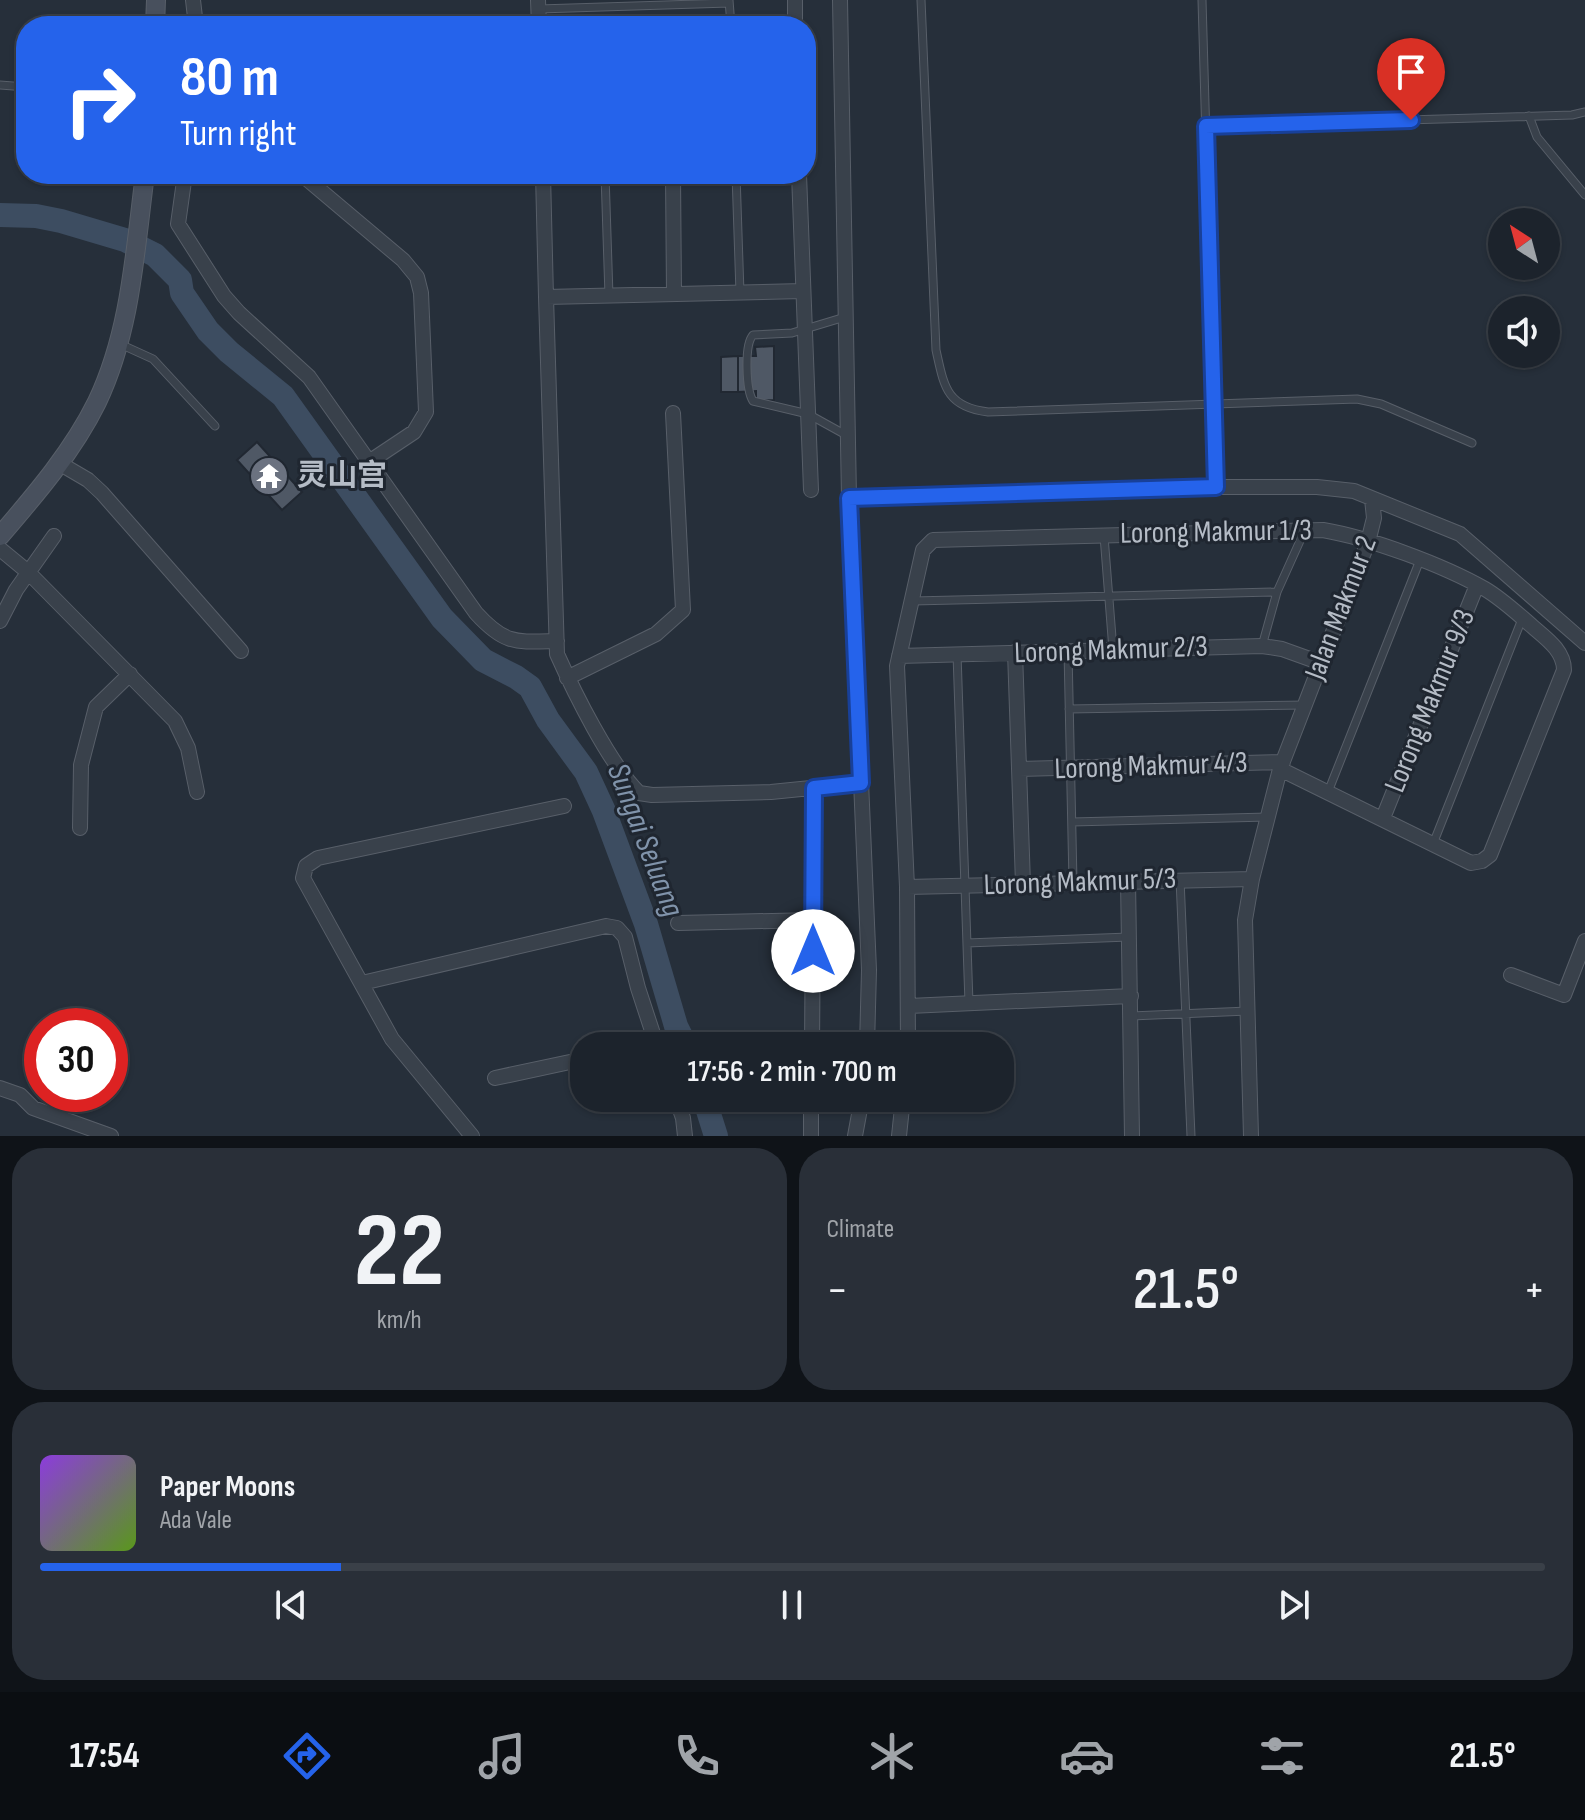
<!DOCTYPE html>
<html lang="en">
<head>
<meta charset="utf-8">
<style>
  :root { --surface:#1c232c; --page:#292f38; --text:#f1f3f6; --muted:#a0a4a9; --line:#3a4048; --accent:#2563eb }
  body { margin:0; font-family:"Sofia Sans Condensed","Noto Sans SC",sans-serif; background:var(--page); color:var(--text); height:100vh; display:flex; flex-direction:column; font-size:30px; white-space:nowrap }
  * { box-sizing:border-box; margin:0 }
  p { font-size:26px; color:var(--muted) }
  .icon { flex:none; width:44px; height:44px; fill:none; stroke:currentColor; stroke-width:2; stroke-linecap:round; stroke-linejoin:round }
  .map { position:relative; height:1136px; overflow:hidden }
  .details { display:flex; flex-direction:column; gap:12px; padding:12px; background:#0f1318; flex:1 }
  .details>* { flex:none }
  .banner { position:absolute; left:16px; top:16px; width:800px; height:168px; border-radius:32px; box-shadow:0 2px 6px #0004,0 0 0 2px var(--line); background:#2563eb; color:#fff; overflow:hidden }
  .needle { width:52px; rotate:324deg }
  .tools { position:absolute; left:1488px; top:208px; display:grid; gap:16px }
  .tools a { display:grid; place-items:center; width:72px; height:72px; border-radius:50%; background:var(--surface); box-shadow:0 2px 6px #0004,0 0 0 2px var(--line); font-size:40px }
  .speed { position:absolute; left:24px; top:1008px; display:flex; gap:16px; font-size:40px; font-weight:700; text-align:center }
  .speed>* { display:grid; place-content:center; width:104px; height:104px; border-radius:50%; background:var(--surface); box-shadow:0 2px 6px #0004,0 0 0 2px var(--line); line-height:1 }
  .speed .limit { border:12px solid #d22; background:#fff; color:#111 }
  .pin { position:absolute; display:grid; place-items:center; width:68px; height:68px; color:#fff; margin:-82px -34px; border-radius:50% 50% 50% 0; rotate:-45deg; box-shadow:0 0 8px #0007 }
  .pin .icon { rotate:45deg }
  .me { position:absolute; width:88px; margin:-44px; rotate:0deg; stroke-linejoin:round; filter:drop-shadow(0 0 6px #0008) }
  .turn { display:flex; align-items:center; gap:28px; height:168px; padding:0 32px; font-size:36px }
  .turn .icon { width:104px; height:104px; stroke-width:2.5 }
  .turn b { display:block; font-size:56px; line-height:68px }
  .big { font-size:60px; font-weight:600; line-height:1.1 }
  .details .tile { flex:1; display:flex; flex-direction:column; justify-content:center; gap:12px; min-width:0; padding:0 28px; border-radius:32px; background:var(--page) }
  .details .dial { align-items:center; gap:0 }
  .dial b { font-size:104px; line-height:1 }
  .song { display:flex; align-items:center; gap:24px }
  .cover { width:96px; height:96px; border-radius:12px; background:linear-gradient(135deg,hsl(270 70% 55%),hsl(90 70% 35%)) }
  .played { height:8px; border-radius:4px; background:linear-gradient(90deg,var(--accent) 20%,var(--line) 20%) }
  .keys { display:flex; justify-content:space-around; direction:ltr }
  .heat { display:flex; justify-content:space-between; align-items:center; font-size:44px; direction:ltr }
  .details .tiles { flex:1; display:grid; gap:12px; grid-template-columns:1fr 1fr }
  .tile:last-child { grid-column:span 2 }
  .trip { position:absolute; left:570px; top:1032px; width:444px; height:80px; border-radius:32px; background:var(--surface); box-shadow:0 2px 6px #0004,0 0 0 2px var(--line); font-weight:600; line-height:80px; text-align:center }
  .dock { display:flex; height:128px; justify-content:space-around; align-items:center; background:#0b0e12; color:var(--muted) }
  .dock .icon { width:56px; height:56px }
  .dock .selected { color:var(--accent) }
  .dock b { font-size:36px; color:var(--text) }
  .map>svg:first-child { display:block }
  .lines { fill:none; stroke-linecap:round; stroke-linejoin:round }
  .river { stroke:#3d4d61; stroke-width:24 }
  .building { fill:#4f5865; stroke:#212832; stroke-width:2 }
  .lane-casing { stroke:#585f69; stroke-width:9 }
  .street-casing { stroke:#585f69; stroke-width:16 }
  .secondary-casing { stroke:#585f69; stroke-width:20 }
  .lane { stroke:#39414b; stroke-width:7 }
  .street { stroke:#39414b; stroke-width:14 }
  .secondary { stroke:#48505d; stroke-width:18 }
  .route-casing { stroke:#184099; stroke-width:20 }
  .route { stroke:#2563eb; stroke-width:14 }
  .labels { text-anchor:middle; dominant-baseline:central; stroke-width:6; stroke-linejoin:round; paint-order:stroke }
  .poi-label { font-size:30px; font-weight:bold; fill:#b5bcc6; stroke:#1f2630; text-anchor:start }
  .street-label { font-size:30px; fill:#b5bcc6; stroke:#1f2630 }
  .water-label { font-size:32px; font-style:italic; fill:#8093aa; stroke:#1f2630 }
</style>
</head>
<body>
<div class="map">
<svg width="1585" height="1136" viewBox="0 0 1585 1136">
  <rect width="100%" height="100%" fill="#262f3a"/>
  <g class="lines">
    <path class="river" d="M 0,215 L 36,216 L 61,221 L 125,240 L 155,255 L 180,280 L 182,293 L 208,331 L 229,352 L 283,396 L 442,618 L 483,660 L 516,677 L 530,687 L 548,720 L 586,772 L 604,811 L 646,924 L 676,1026 L 686,1046
      M 704,1098 L 716,1136"/>
  </g>
  <path class="building" d="M 774,346 L 774,400 L 756,401 L 756,391 L 738,392 L 738,356 L 756,356 L 755,347 Z
    M 738,356 L 738,392 L 721,392 L 721,357 Z
    M 257,442 L 302,492 L 282,510 L 237,460 Z"/>
  <g class="lines">
    <defs>
      <path id="lane" d="M 729,0 L 731,26
        M 921,0 L 936,350 C 944,386 946,407 988,412 L 1357,399 L 1381,404 L 1472,443
        M 1202,0 L 1216,487
        M 539,9 L 729,3
        M 0,85 L 26,87
        M 1529,116 L 1537,137 L 1585,195
        M 1206,126 L 1572,115 L 1585,112
        M 605,174 L 609,296
        M 736,174 L 740,293
        M 845,317 L 792,333 L 753,335 C 744,345 746,390 753,401 L 808,414 L 846,435
        M 120,344 L 153,359 L 215,426
        M 1104,536 L 1113,650
        M 913,601 L 1277,592
        M 1262,646 L 1277,592 L 1304,532
        M 1068,651 L 1073,882
        M 957,654 L 969,1003
        M 1069,709 L 1305,705
        M 1328,792 L 1420,560
        M 1072,822 L 1268,817
        M 1433,844 L 1522,619
        M 1180,879 L 1191,1136
        M 967,943 L 1129,937
        M 1131,1016 L 1248,1011"/>
      <path id="street" d="M 193,0 L 196,26
        M 538,0 L 539,26
        M 795,0 L 795,26
        M 840,0 L 849,498 L 869,970 L 867,1046
        M 185,174 L 178,224 L 224,296 L 239,313 L 309,377 L 476,613 C 505,645 516,642 557,641
        M 301,174 L 403,260 L 417,277 L 421,293 L 426,412 L 414,432 L 369,462
        M 543,174 L 546,297 L 803,291
        M 673,174 L 674,294
        M 799,174 L 811,490
        M 546,297 L 557,654 C 574,692 610,765 639,793 L 652,795 L 771,792 L 861,783
        M 59,463 L 88,480 L 102,493 L 241,651
        M 849,498 L 1216,487 L 1317,487 L 1354,491 L 1460,534 L 1585,643
        M 0,549 L 28,572 L 175,721 L 188,748 L 197,792
        M 0,621 L 16,590 L 54,536
        M 1015,652 L 1023,884
        M 899,656 L 1262,646 L 1282,649 L 1321,663
        M 567,678 L 656,634 L 683,610 L 673,413
        M 1019,769 L 1283,762
        M 1383,818 L 1477,585
        M 80,828 L 81,765 L 96,707 L 130,674
        M 1128,881 L 1132,1136
        M 907,887 L 1252,879
        M 678,923 L 813,920
        M 1511,975 L 1564,995 L 1585,941
        M 362,983 L 606,926 L 617,928 L 625,937 L 638,988 L 657,1046
        M 909,1006 L 1131,996
        M 739,1046 L 812,1045
        M 812,1046 L 814,788
        M 908,1046 L 907,887 L 897,666 L 923,550 L 933,540 L 1323,530 C 1370,538 1443,565 1485,589 C 1502,599 1518,614 1533,627 C 1547,639 1564,651 1564,670 L 1490,855 L 1482,861 L 1471,863 L 1280,769
        M 495,1078 L 584,1059
        M 0,1088 L 20,1095 L 33,1108 L 111,1136
        M 676,1098 L 683,1118 L 685,1136
        M 472,1136 L 392,1039 L 303,878 L 306,866 L 318,858 L 564,806
        M 811,1136 L 811,1098
        M 855,1136 L 862,1098
        M 899,1136 L 903,1098
        M 1251,1136 L 1245,920 L 1252,879 L 1280,769 L 1368,542 L 1374,518 L 1372,499"/>
      <path id="secondary" d="M 155,26 L 156,0
        M 0,536 C 36,494 73,451 97,402 C 131,331 135,250 145,174"/>
    </defs>
    <use href="#lane" class="lane-casing"/>
    <use href="#street" class="street-casing"/>
    <use href="#secondary" class="secondary-casing"/>
    <use href="#lane" class="lane"/>
    <use href="#street" class="street"/>
    <use href="#secondary" class="secondary"/>
  </g>
  <g class="lines">
    <defs>
      <path id="route" d="M 813,951 L 814,788 L 861,783 L 849,498 L 1216,487 L 1206,126 L 1411,120"/>
    </defs>
    <use href="#route" class="route-casing"/>
    <use href="#route" class="route"/>
  </g>
  <defs>
    <symbol id="temple-disc" viewBox="-11 -11 22 22"><circle r="9.5" fill="#6b7280" stroke="#1f2630"/><path d="M0-6L5-2H3V0L6.5 2.5H4V6H1.5V3h-3V6H-4V2.5H-6.5L-3 0V-2H-5Z" fill="#fff"/></symbol>
  </defs>
  <g fill-rule="evenodd">
    <use href="#temple-disc" x="247" y="454" width="44" height="44"/>
  </g>
  <g class="labels">
    <g class="poi-label">
      <text x="297" y="476">灵山宫</text>
    </g>
    <g class="street-label">
      <text transform="translate(1216 532) rotate(-1)">Lorong Makmur 1/3</text>
      <text transform="translate(1341 608) rotate(-69)">Jalan Makmur 2</text>
      <text transform="translate(1111 650) rotate(-2)">Lorong Makmur 2/3</text>
      <text transform="translate(1430 701) rotate(-68)">Lorong Makmur 9/3</text>
      <text transform="translate(1151 766) rotate(-2)">Lorong Makmur 4/3</text>
      <text transform="translate(1080 882) rotate(-2)">Lorong Makmur 5/3</text>
    </g>
    <g class="water-label">
      <text transform="translate(645 840) rotate(69)">Sungai Seluang</text>
    </g>
  </g>
</svg>
<div class="tools">
<a><svg class="needle" viewBox="-14 -14 28 28"><path d="M0-13l5 13h-10z" fill="#e53935"/><path d="M0 13l5-13h-10z" fill="#a0a4a9"/></svg></a>
<a><svg class="icon" aria-label="sound" viewBox="0 0 24 24"><path d="M4 9h4l5-4v14l-5-4H4zM17 9q2 3 0 6"/></svg></a>
</div>
<div class="speed"><div class="limit">30</div></div>
<div class="pin" style="left:1411px;top:120px;background:#d93025"><svg class="icon" aria-label="arrive" viewBox="0 0 24 24"><path d="M6 21V4h12l-3 4 3 4H6"/></svg></div>
<svg class="me" style="left:813px;top:951px" viewBox="-20 -20 40 40"><circle r="19" fill="#fff"/><path d="M0-13L10 11 0 6-10 11z" fill="#2563eb"/></svg>
<div class="trip">17:56 · 2 min · 700 m</div>
<div class="banner">
<div class="turn"><svg class="icon" aria-label="right" viewBox="0 0 24 24"><path d="M7 20v-9h11M14 6l5 5-5 5"/></svg><div><b>80 m</b>Turn right</div></div>
</div>
</div>
<section class="details">
<div class="tiles">
<div class="tile dial"><b>22</b><p>km/h</p></div>
<div class="tile"><p>Climate</p>
<div class="heat"><a>−</a><b class="big">21.5°</b><a>+</a></div>
</div>
<div class="tile">
<div class="song"><i class="cover"></i><div><b>Paper Moons</b><p>Ada Vale</p></div></div>
<div class="played"></div>
<div class="keys"><svg class="icon" aria-label="previous" viewBox="0 0 24 24"><path d="M18 5L8 12l10 7zM5 5v14"/></svg><svg class="icon" aria-label="pause" viewBox="0 0 24 24"><path d="M8 5v14M16 5v14"/></svg><svg class="icon" aria-label="next" viewBox="0 0 24 24"><path d="M6 5l10 7-10 7zM19 5v14"/></svg></div>
</div>
</div>
</section>
<nav class="dock">
<b>17:54</b>
<svg class="icon selected" aria-label="directions" viewBox="0 0 24 24"><path d="M12 3l9 9-9 9-9-9zM9 14v-3h6M13 9l2 2-2 2"/></svg>
<svg class="icon" aria-label="music" viewBox="0 0 24 24"><path d="M9 18V5l10-2v13"/><circle cx="6" cy="18" r="3"/><circle cx="16" cy="16" r="3"/></svg>
<svg class="icon" aria-label="phone" viewBox="0 0 24 24"><path d="M5 4h4l2 5-3 2q2 4 5 5l2-3 5 2v4C11 20 4 13 5 4z"/></svg>
<svg class="icon" aria-label="climate" viewBox="0 0 24 24"><path d="M12 3v18M4 7l16 10M4 17L20 7"/></svg>
<svg class="icon" aria-label="car" viewBox="0 0 24 24"><path d="M5 17H2v-5l4-1 3-4h7l3 4 3 1v5h-3M9 17h6M6 11h13"/><circle cx="7" cy="17" r="2"/><circle cx="17" cy="17" r="2"/></svg>
<svg class="icon" aria-label="filters" viewBox="0 0 24 24"><path d="M4 7h16M4 17h16"/><circle cx="9" cy="7" r="2"/><circle cx="15" cy="17" r="2"/></svg>
<b>21.5°</b>
</nav>
</body>
</html>
